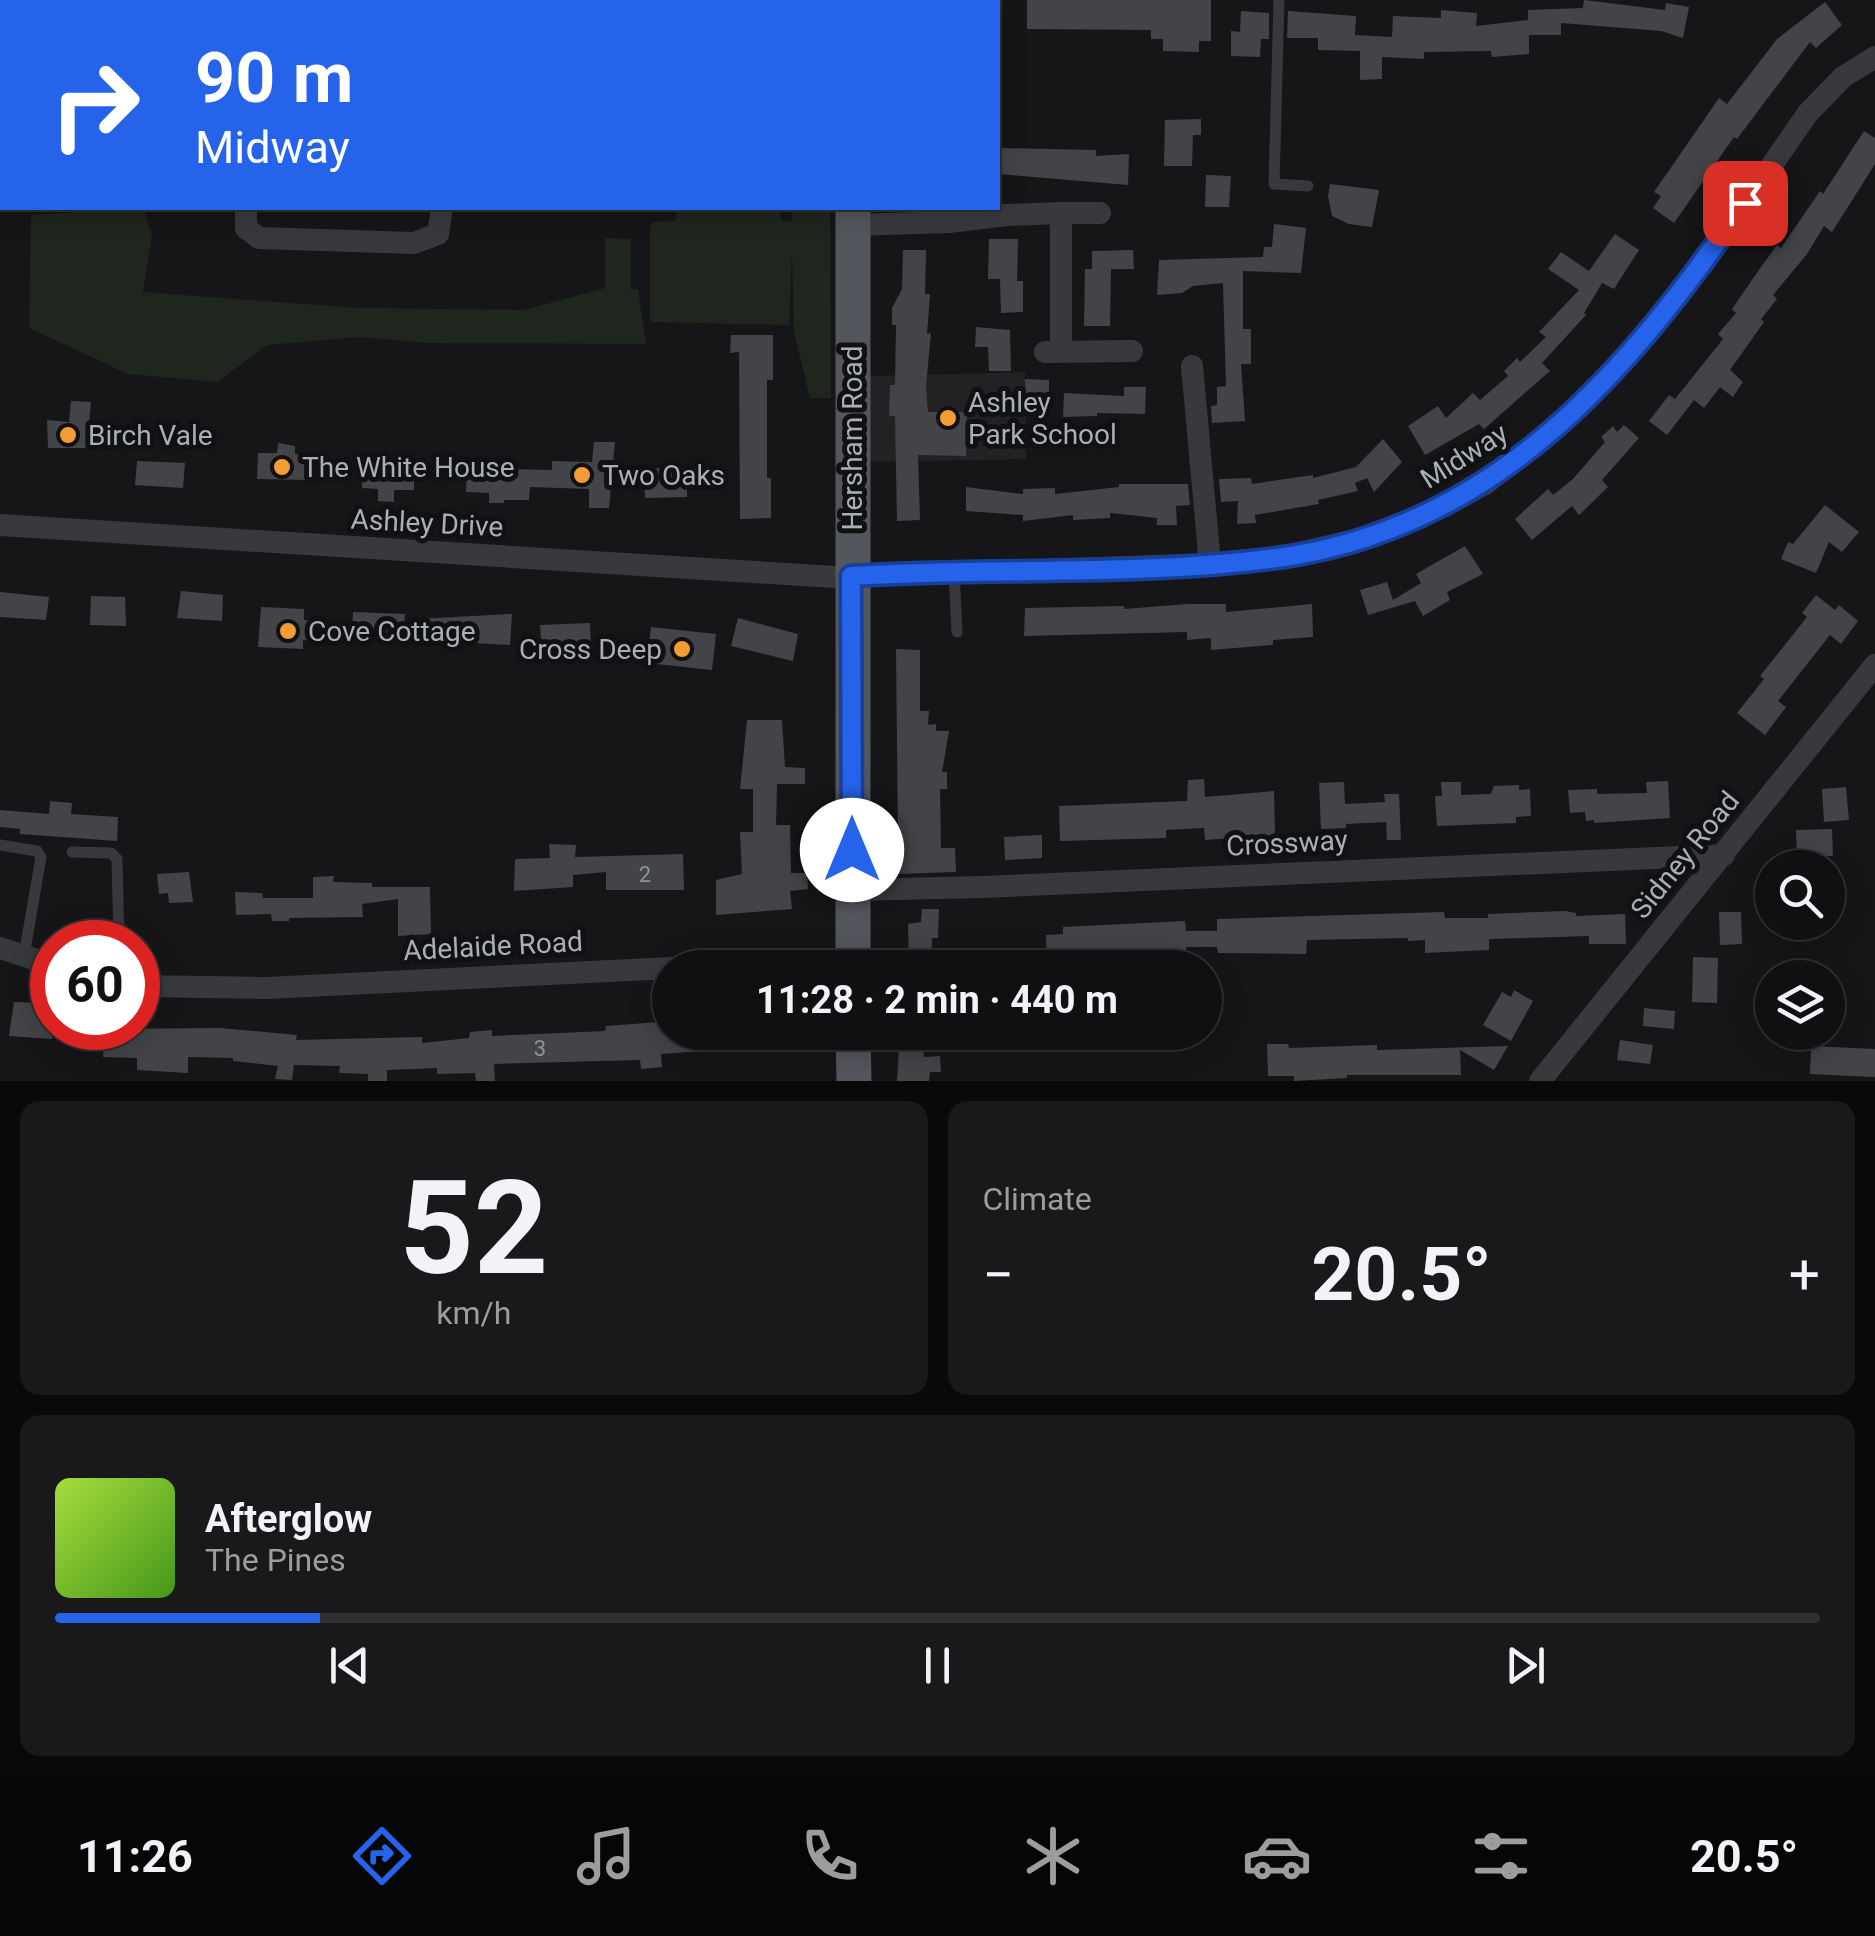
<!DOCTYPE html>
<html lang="en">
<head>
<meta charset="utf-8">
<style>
  :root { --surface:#101012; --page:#19191b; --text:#f1f3f6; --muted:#9c9d9f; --line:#303032; --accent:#2563eb }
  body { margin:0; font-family:Roboto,sans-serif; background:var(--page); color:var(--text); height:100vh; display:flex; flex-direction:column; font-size:38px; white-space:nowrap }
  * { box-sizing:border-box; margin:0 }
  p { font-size:32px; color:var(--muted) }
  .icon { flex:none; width:55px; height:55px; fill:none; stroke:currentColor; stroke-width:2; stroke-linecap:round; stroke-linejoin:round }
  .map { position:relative; height:1081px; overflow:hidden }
  .details { display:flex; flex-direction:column; gap:20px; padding:20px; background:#09090a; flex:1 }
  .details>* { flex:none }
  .top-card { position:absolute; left:0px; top:0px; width:1000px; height:210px; box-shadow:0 5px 25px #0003,0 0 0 2px var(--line); background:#2563eb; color:#fff; overflow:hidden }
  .fabs { position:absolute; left:1755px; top:850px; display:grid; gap:20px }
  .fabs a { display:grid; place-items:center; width:90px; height:90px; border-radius:50%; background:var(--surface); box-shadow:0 5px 25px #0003,0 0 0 2px var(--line); font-size:50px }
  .speed { position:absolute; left:30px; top:920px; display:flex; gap:20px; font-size:50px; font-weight:700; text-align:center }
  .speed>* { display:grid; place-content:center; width:130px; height:130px; border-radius:50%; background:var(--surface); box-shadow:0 5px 25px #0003,0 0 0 2px var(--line); line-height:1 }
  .speed .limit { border:15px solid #d22; background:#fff; color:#111 }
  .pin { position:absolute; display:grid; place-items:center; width:85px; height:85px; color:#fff; margin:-42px; border-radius:20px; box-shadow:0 5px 15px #0006 }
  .me { position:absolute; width:110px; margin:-55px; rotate:0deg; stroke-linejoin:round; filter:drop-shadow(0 0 8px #0008) }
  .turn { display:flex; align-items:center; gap:35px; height:210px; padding:0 30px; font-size:45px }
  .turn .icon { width:130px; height:130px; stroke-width:2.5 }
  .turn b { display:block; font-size:70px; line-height:85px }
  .big { font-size:75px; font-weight:700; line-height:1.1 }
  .details .widget { flex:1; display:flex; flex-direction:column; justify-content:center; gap:15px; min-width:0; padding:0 35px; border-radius:20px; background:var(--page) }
  .details .dial { align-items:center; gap:0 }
  .dial b { font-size:130px; line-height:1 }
  .song { display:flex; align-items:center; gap:30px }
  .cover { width:120px; height:120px; border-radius:15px; background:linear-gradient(135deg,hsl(80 70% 55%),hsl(100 70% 35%)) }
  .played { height:10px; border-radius:5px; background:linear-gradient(90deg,var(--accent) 15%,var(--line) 15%) }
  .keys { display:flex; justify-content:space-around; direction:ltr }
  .heat { display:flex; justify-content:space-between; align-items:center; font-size:55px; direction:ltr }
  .details .tiles { flex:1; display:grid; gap:20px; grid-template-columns:1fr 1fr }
  .widget:last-child { grid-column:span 2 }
  .trip { position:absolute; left:652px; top:950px; width:570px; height:100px; border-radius:50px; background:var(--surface); box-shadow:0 5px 25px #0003,0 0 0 2px var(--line); font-weight:700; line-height:100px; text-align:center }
  .tabs { display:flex; height:160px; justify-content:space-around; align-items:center; background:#060607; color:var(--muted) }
  .tabs .icon { width:70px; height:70px }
  .tabs .on { color:var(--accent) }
  .tabs b { font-size:45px; color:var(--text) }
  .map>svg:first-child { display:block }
  .built { fill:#222225 }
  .green { fill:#1e261e }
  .building { fill:#424448 }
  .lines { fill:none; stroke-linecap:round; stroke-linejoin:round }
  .lane { stroke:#37393d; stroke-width:11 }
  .street { stroke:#37393d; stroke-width:22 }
  .primary { stroke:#53565c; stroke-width:35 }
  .route-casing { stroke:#184099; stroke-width:25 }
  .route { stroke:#2563eb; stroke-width:18 }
  .poi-dot { fill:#f29d34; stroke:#111113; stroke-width:4 }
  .labels { text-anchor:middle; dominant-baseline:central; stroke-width:10; stroke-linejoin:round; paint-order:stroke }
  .number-label { font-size:22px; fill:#8e949c }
  .poi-label { font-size:28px; fill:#a8afb8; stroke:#111113; text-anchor:start }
  .street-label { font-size:28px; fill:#a8afb8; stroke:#111113 }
</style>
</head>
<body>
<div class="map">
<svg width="1875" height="1081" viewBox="0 0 1875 1081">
  <rect width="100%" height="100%" fill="#161618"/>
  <path class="built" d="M 1025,372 L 1026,459 L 869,462 L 870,376 Z"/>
  <path class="green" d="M 143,208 L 152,234 L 143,292 L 358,308 L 524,310 L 605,288 L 605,238 L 631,239 L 631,289 L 638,289 L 646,344 L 428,343 L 360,337 L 267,345 L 217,382 L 128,374 L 29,328 L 31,215 Z
    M 677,208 L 780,208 L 781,221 L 792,221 L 792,208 L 830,208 L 831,398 L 810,398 L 794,333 L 792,252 L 789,325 L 650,322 L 650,226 L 654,222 L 676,221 Z"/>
  <path class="building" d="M 1027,0 L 1211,0 L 1211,41 L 1199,41 L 1199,52 L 1163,51 L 1163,39 L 1151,39 L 1151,30 L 1027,29 Z
    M 1584,0 L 1665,10 L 1666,3 L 1689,7 L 1683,38 L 1661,31 L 1561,23 L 1561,35 L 1529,35 L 1529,54 L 1492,57 L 1491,51 L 1424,52 L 1424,59 L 1382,57 L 1382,79 L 1360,80 L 1360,51 L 1318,50 L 1318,38 L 1287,38 L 1288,11 L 1356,16 L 1355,35 L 1392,37 L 1393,16 L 1441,18 L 1441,10 L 1477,13 L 1476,26 L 1528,20 L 1528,10 L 1583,8 Z
    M 1825,2 L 1842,25 L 1816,48 L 1810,42 L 1737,139 L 1734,137 L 1674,223 L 1653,208 L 1661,196 L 1654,192 L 1719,98 L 1727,104 L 1777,39 Z
    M 1241,11 L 1269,13 L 1269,39 L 1261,39 L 1260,57 L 1231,56 L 1231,31 L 1240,32 Z
    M 1201,119 L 1201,135 L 1193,135 L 1192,166 L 1164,166 L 1165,120 Z
    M 1864,131 L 1875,138 L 1875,164 L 1832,232 L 1824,226 L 1807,254 L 1773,295 L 1777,299 L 1761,319 L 1764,322 L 1730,370 L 1743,382 L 1733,397 L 1720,387 L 1704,408 L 1694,400 L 1667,435 L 1649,421 L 1669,395 L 1675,399 L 1723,339 L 1718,334 L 1736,313 L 1732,309 L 1761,267 L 1777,245 L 1781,248 L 1820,191 L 1823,194 Z
    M 998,148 L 1096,150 L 1096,156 L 1129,154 L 1128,185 L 998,174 Z
    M 1206,175 L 1231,176 L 1229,207 L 1205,207 Z
    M 1330,184 L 1379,190 L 1372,227 L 1349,224 L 1332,216 L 1328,196 Z
    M 1274,224 L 1306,228 L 1301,273 L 1243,271 L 1243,329 L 1251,329 L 1251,364 L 1241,364 L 1245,421 L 1212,423 L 1211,406 L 1217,405 L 1217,387 L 1226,386 L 1223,283 L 1193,286 L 1182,293 L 1157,295 L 1159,260 L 1263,257 L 1264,247 L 1272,247 Z
    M 1615,234 L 1639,250 L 1614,289 L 1602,283 L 1584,313 L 1586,315 L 1542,363 L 1550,371 L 1484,429 L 1479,424 L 1425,455 L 1408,426 L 1438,406 L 1446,418 L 1473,393 L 1480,400 L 1508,376 L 1504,371 L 1517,358 L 1520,362 L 1546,337 L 1539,332 L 1579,290 L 1548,269 L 1561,252 L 1589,271 Z
    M 989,239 L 1018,239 L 1017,281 L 1023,281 L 1023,312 L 1001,313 L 1000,279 L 988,279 Z
    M 903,250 L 926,250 L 925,294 L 930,294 L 927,334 L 931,333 L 926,386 L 928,412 L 967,412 L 966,456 L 918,455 L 920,520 L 897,521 L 895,416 L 889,416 L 890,385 L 895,385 L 896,325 L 892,325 L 892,308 L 902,289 Z
    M 1133,250 L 1134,269 L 1111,269 L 1110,326 L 1084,326 L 1085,269 L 1092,269 L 1092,251 Z
    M 976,327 L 1010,330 L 1011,371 L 989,371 L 988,347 L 975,347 Z
    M 731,335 L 773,335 L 773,380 L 767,380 L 767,478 L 771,478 L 771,518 L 740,519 L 739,352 L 730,353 Z
    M 1025,379 L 1049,380 L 1049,406 L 1026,408 Z
    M 1124,387 L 1146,387 L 1145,414 L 1097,413 L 1097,416 L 1063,417 L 1064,393 L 1124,396 Z
    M 71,401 L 91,402 L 87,448 L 48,448 L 47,420 L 69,422 Z
    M 1624,425 L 1639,438 L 1602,480 L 1608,487 L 1579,515 L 1572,506 L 1532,540 L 1515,519 L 1548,489 L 1553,495 L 1573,479 L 1605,442 L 1601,437 L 1613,426 L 1617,432 Z
    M 1383,439 L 1402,462 L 1374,492 L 1367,478 L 1355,483 L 1358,491 L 1318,500 L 1319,504 L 1255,515 L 1256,523 L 1237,524 L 1238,501 L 1221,502 L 1219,479 L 1251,478 L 1252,484 L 1313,475 L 1313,478 L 1356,467 Z
    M 594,442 L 615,442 L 609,508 L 589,508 L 589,489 L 530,487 L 529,500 L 504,500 L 504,503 L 489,503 L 489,493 L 466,492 L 467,468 L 552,470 L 552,461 L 592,462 Z
    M 278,443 L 295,446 L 295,454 L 308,455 L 307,480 L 257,479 L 258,453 L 277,453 Z
    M 137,461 L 185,463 L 183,488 L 135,485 Z
    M 364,463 L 414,464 L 414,490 L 394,490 L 394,502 L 378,501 L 378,489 L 362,488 Z
    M 644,468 L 687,469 L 687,497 L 645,498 Z
    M 1119,484 L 1188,484 L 1190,505 L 1176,506 L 1177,525 L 1157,525 L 1157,518 L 1110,513 L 1110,518 L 1073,520 L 1073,515 L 1023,521 L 1023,515 L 966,511 L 966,487 L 1023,494 L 1023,489 L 1055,488 L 1055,494 L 1119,487 Z
    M 1825,505 L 1859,532 L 1842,552 L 1829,542 L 1816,573 L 1781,559 L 1788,542 L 1793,544 Z
    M 1465,546 L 1483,574 L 1447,592 L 1450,600 L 1423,616 L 1415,601 L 1368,615 L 1360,590 L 1387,582 L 1393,600 L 1421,583 L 1416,574 Z
    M 181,591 L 223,595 L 222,621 L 177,618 Z
    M 0,592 L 49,597 L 46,620 L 0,617 Z
    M 1816,595 L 1835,610 L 1839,605 L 1858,621 L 1841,644 L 1830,635 L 1778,701 L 1786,707 L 1765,735 L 1737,713 L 1764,679 L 1760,676 L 1807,617 L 1802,613 Z
    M 91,596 L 125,597 L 126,626 L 90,625 Z
    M 1187,604 L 1226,604 L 1226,612 L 1312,604 L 1313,637 L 1273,640 L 1273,645 L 1211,650 L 1211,638 L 1187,640 L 1187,632 L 1024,636 L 1025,608 L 1124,606 L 1124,609 Z
    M 261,607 L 304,609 L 304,620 L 318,621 L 316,641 L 303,640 L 303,649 L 258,647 Z
    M 353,612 L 405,614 L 404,634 L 352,632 Z
    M 512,614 L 510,645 L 472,643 L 472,632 L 418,631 L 418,619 Z
    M 738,618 L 798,634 L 793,661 L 731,646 Z
    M 590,623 L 591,648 L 542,650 L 540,625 Z
    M 651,627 L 716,634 L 712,670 L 647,663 Z
    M 896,649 L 920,650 L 920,711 L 929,711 L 928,725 L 936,724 L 936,731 L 949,731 L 942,772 L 947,772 L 947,789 L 940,789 L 941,848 L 955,848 L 956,872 L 898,874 L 899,853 L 891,854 L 890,838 L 898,838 Z
    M 747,720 L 782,720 L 785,767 L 805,768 L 805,784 L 777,784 L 776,825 L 790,825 L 791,873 L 807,873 L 808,889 L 790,891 L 792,909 L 716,915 L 716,880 L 742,874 L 740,832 L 753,832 L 753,789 L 740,789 Z
    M 1204,779 L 1205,797 L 1274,791 L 1275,835 L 1205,840 L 1204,828 L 1166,830 L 1166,838 L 1060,841 L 1059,806 L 1187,801 L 1188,780 Z
    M 1668,781 L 1670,818 L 1594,823 L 1594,820 L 1586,821 L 1585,812 L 1570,813 L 1568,790 L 1597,789 L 1597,794 L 1647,793 L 1646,782 Z
    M 1344,782 L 1345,804 L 1385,802 L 1384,794 L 1399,794 L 1401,840 L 1387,840 L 1386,822 L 1346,824 L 1346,828 L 1321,829 L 1319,783 Z
    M 1441,782 L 1461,782 L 1461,795 L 1491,794 L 1494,786 L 1519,785 L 1519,790 L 1530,789 L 1531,816 L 1516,817 L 1516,823 L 1437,826 L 1435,796 L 1442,796 Z
    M 1846,787 L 1849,820 L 1824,822 L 1822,789 Z
    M 50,801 L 72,803 L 71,814 L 118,817 L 117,841 L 20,834 L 20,829 L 0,827 L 0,810 L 49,814 Z
    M 1832,829 L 1833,856 L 1797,857 L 1796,830 Z
    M 1042,835 L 1042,858 L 1005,860 L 1004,837 Z
    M 549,844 L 576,845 L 575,857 L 683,854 L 684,890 L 606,890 L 606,872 L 573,875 L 573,887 L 514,891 L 515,859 L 550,858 Z
    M 189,872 L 193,902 L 169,903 L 168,893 L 159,894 L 157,874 Z
    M 334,876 L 333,882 L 372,883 L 372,887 L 430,887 L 431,934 L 398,936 L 398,899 L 362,904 L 363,917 L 289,918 L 289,921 L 272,921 L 271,914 L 236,915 L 235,892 L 262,893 L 263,898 L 313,898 L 313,877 Z
    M 1757,878 L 1772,878 L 1772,904 L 1757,904 Z
    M 922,909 L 939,909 L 938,938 L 932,938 L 931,968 L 909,968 L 908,924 L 921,922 Z
    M 1565,911 L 1576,913 L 1576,916 L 1625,914 L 1626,944 L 1589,944 L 1589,936 L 1489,939 L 1489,950 L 1425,953 L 1425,940 L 1408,941 L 1408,938 L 1307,940 L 1306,954 L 1218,953 L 1217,947 L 1186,947 L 1186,968 L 1171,968 L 1166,949 L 1132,950 L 1133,957 L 1047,960 L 1046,935 L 1063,934 L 1063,927 L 1185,921 L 1186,931 L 1217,931 L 1217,919 L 1444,912 L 1445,918 L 1488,918 L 1488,914 Z
    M 1719,912 L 1741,912 L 1742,944 L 1720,945 Z
    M 1693,957 L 1718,958 L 1717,1003 L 1692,1002 Z
    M 1514,990 L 1533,1001 L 1511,1041 L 1483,1025 L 1502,992 L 1511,997 Z
    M 14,1002 L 41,1003 L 40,1012 L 52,1013 L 52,1039 L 9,1036 Z
    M 1644,1008 L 1675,1011 L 1674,1029 L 1643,1026 Z
    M 660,1022 L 660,1032 L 733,1032 L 732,1049 L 661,1054 L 662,1067 L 641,1069 L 640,1060 L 494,1064 L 495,1081 L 476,1081 L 475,1073 L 437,1074 L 437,1068 L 387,1070 L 387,1081 L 368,1081 L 368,1074 L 339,1073 L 340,1066 L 294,1065 L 292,1080 L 275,1079 L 278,1066 L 233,1061 L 233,1058 L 188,1057 L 188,1073 L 137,1070 L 137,1058 L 103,1057 L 105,1029 L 220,1028 L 297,1035 L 296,1040 L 422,1037 L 422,1043 L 469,1038 L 470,1032 L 492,1030 L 492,1036 L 605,1031 L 606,1026 Z
    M 776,1032 L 798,1032 L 802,1046 L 782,1051 Z
    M 900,1032 L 922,1032 L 924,1057 L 940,1056 L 941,1072 L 930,1072 L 929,1081 L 897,1081 Z
    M 1620,1040 L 1653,1045 L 1650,1064 L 1617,1060 Z
    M 1267,1044 L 1288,1044 L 1289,1048 L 1377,1045 L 1377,1050 L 1508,1046 L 1494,1070 L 1460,1050 L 1461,1075 L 1347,1075 L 1347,1078 L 1294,1081 L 1294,1076 L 1268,1076 Z
    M 1811,1046 L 1875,1049 L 1875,1077 L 1810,1074 Z"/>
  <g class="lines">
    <path class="lane" d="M 1279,0 L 1274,184 L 1308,186
      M 954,572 L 957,632
      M 0,845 L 37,851 L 41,857 L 24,956
      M 72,852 L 111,853 L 117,859 L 119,942"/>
    <path class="street" d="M 564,0 L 574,2
      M 125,2 L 125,0
      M 253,2 L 255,0
      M 246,208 L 246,228 L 259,238 L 414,243 L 438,234 L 442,208
      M 853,225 L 949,222 L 1007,215 L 1061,213
      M 1045,352 L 1132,351
      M 1061,352 L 1061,213 L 1100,213
      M 1192,366 L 1210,564
      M 0,525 L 834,577 L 1210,564 L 1286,556 L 1359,539 L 1443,507 L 1485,484 L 1547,436 L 1623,361 L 1704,263 L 1808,113 L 1843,77 L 1875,57
      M 852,890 L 983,887 L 1724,855
      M 0,948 L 52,965
      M 138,986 L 267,988 L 853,959
      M 1540,1081 L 1875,665"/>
    <path class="primary" d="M 855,2 L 855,0
      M 853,968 L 853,208
      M 853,1032 L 854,1081"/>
  </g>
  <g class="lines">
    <defs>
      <path id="route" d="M 852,850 L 851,576 C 993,567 1143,577 1284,557 C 1499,525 1628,371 1745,203"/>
    </defs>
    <use href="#route" class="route-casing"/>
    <use href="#route" class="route"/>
  </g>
  <g class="poi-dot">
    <circle cx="948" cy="418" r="10"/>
    <circle cx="68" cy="435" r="10"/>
    <circle cx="282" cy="467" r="10"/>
    <circle cx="582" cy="475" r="10"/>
    <circle cx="288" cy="631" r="10"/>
    <circle cx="682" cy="649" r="10"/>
  </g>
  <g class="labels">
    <g class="number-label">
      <text x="645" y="874">2</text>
      <text x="540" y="1048">3</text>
    </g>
    <g class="poi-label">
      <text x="968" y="402">Ashley<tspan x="968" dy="32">Park School</tspan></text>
      <text x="88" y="435">Birch Vale</text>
      <text x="302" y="467">The White House</text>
      <text x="602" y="475">Two Oaks</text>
      <text x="308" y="631">Cove Cottage</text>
      <text x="662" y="649" text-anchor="end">Cross Deep</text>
    </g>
    <g class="street-label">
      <text transform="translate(852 438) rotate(-90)">Hersham Road</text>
      <text transform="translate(1464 456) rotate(-32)">Midway</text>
      <text transform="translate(427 523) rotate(3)">Ashley Drive</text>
      <text transform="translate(1287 843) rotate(-3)">Crossway</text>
      <text transform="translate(1685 855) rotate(-51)">Sidney Road</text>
      <text transform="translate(493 946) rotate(-3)">Adelaide Road</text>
    </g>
  </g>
</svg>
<div class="fabs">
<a><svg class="icon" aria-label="search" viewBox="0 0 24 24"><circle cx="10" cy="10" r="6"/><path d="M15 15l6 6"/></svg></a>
<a><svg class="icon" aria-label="layers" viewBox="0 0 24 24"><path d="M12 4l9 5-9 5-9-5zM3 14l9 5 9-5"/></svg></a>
</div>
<div class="speed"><div class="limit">60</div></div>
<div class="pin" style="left:1745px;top:203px;background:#d93025"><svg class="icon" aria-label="arrive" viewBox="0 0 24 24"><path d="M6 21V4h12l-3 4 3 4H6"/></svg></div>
<svg class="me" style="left:852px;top:850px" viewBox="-20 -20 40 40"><circle r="19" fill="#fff"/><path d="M0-13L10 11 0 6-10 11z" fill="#2563eb"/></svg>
<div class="trip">11:28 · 2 min · 440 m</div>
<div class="top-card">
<div class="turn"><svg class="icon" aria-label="right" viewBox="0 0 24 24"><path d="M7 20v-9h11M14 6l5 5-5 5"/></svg><div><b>90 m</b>Midway</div></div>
</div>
</div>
<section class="details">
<div class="tiles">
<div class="widget dial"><b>52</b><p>km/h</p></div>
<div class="widget"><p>Climate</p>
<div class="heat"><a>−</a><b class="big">20.5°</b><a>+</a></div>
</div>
<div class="widget">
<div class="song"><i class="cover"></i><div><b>Afterglow</b><p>The Pines</p></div></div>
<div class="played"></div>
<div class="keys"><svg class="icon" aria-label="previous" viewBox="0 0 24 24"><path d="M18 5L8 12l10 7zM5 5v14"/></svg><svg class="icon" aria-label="pause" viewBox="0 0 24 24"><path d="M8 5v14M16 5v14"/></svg><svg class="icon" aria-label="next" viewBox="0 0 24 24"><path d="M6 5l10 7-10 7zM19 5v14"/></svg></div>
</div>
</div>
</section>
<nav class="tabs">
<b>11:26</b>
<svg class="icon on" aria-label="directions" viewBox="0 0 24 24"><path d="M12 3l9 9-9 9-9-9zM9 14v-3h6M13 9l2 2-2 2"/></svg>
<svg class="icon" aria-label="music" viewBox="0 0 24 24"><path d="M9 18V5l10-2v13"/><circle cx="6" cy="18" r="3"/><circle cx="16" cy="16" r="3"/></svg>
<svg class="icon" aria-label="phone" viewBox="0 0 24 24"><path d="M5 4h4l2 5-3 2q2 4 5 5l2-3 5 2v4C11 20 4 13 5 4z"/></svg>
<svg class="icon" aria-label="climate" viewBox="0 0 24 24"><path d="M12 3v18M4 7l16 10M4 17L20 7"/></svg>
<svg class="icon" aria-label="car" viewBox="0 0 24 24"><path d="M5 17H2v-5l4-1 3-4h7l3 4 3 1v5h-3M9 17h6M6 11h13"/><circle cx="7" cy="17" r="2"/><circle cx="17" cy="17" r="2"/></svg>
<svg class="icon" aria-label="filters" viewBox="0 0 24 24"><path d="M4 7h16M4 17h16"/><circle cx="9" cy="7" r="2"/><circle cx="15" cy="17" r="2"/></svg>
<b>20.5°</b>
</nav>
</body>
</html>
